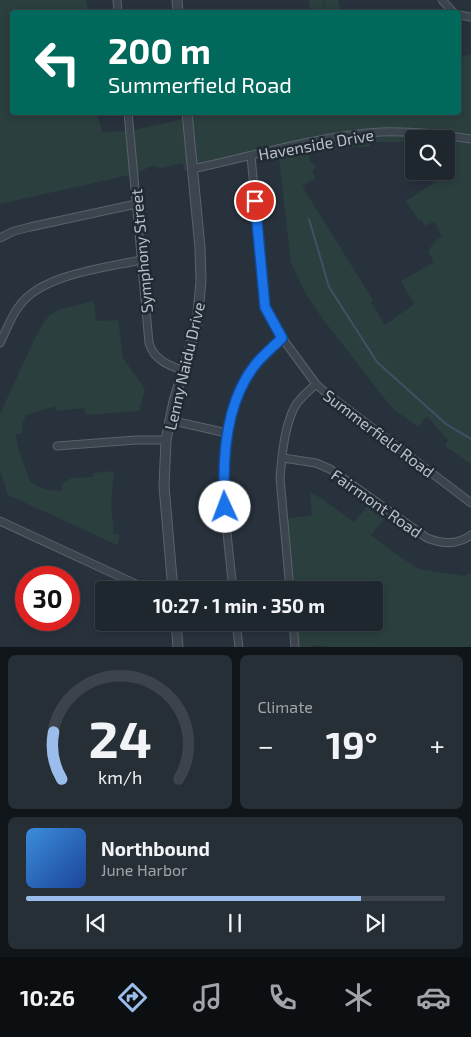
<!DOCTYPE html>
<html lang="en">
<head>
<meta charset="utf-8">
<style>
  :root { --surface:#1e262e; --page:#262e36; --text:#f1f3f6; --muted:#a1a5aa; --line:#3c434a; --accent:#9abdeb }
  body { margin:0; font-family:"Exo 2",sans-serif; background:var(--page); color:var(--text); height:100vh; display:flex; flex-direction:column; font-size:19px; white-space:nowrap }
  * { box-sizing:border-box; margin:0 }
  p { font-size:16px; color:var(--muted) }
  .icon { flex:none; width:28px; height:28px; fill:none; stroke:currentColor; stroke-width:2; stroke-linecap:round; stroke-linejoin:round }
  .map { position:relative; height:647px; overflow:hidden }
  .panel { display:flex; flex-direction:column; gap:8px; padding:8px; background:#101519; flex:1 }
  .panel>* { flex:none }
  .top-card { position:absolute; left:10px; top:10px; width:451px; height:105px; border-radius:5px; box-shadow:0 2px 8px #0003,0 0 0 1px var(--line); background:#00695c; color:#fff; overflow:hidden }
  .controls { position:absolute; left:405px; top:130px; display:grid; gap:10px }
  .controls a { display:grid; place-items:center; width:50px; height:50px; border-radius:5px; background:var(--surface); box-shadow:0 2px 8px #0003,0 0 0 1px var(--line); font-size:25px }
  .speed { position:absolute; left:15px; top:566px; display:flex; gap:10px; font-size:25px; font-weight:700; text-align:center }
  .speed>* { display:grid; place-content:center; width:65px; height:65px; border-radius:50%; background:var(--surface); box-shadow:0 2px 8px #0003,0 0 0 1px var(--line); line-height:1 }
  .speed .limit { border:8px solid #d22; background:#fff; color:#111 }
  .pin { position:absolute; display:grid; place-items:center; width:42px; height:42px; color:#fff; margin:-21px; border:2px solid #fff; border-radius:50%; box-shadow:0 1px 5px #0007 }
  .me { position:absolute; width:55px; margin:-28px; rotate:358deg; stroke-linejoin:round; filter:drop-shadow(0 0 4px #0008) }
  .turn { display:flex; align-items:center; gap:18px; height:105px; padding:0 15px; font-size:22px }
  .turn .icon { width:65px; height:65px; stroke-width:2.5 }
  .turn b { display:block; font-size:35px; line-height:42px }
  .big { font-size:38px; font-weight:700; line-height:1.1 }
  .panel .tile { flex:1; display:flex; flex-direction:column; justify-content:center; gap:8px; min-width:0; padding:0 18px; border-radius:8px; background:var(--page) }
  .panel .dial { align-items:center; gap:0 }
  .dial svg { height:130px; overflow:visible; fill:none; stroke:var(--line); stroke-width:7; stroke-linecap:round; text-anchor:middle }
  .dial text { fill:var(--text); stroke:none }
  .song { display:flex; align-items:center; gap:15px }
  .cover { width:60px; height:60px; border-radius:8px; background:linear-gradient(135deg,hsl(210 70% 55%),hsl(220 70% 35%)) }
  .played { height:5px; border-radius:2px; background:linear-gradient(90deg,var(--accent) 80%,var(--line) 80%) }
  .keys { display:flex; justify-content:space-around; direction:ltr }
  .heat { display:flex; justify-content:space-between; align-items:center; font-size:28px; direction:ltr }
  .panel .tiles { flex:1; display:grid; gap:8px; grid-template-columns:1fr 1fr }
  .tile:last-child { grid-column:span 2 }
  .trip { position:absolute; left:95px; top:581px; width:288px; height:50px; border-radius:5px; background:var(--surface); box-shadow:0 2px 8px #0003,0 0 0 1px var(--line); font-weight:700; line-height:50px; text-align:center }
  .menu { display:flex; height:80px; justify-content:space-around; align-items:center; background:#0c0f12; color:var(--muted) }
  .menu .icon { width:35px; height:35px }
  .menu .selected { color:var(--accent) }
  .menu b { font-size:22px; color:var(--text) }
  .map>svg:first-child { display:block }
  .green { fill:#2b3f3f; fill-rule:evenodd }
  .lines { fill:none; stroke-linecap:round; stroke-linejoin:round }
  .stream { stroke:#415164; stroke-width:2 }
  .minor-casing { stroke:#5a626b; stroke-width:9 }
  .tertiary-casing { stroke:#5a626b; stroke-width:11 }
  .minor { stroke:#3c444d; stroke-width:7 }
  .tertiary { stroke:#3c444d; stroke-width:9 }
  .route-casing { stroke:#114b97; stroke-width:12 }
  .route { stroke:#1a73e8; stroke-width:9 }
  .labels { text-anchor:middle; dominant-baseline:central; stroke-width:5; stroke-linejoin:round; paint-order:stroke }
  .street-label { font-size:16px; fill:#b8bfc8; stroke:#212932 }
</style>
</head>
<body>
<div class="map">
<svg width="471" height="647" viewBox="0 0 471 647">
  <rect width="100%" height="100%" fill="#28323d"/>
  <path class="green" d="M 0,0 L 86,0 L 88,12 L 12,12 L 12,112 L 97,113 L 102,132 L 130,131 L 213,112 L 459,112 L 459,58 L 471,54 L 471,464 L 445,446 L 448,440 L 427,416 L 418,427 L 392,408 L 322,318 L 306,294 L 291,263 L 278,149 L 184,171 L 183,163 L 162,168 L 151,166 L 138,173 L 0,204 ZM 414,139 L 446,139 L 446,171 L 441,171 L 445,176 L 406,201 L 419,221 L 421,220 L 426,226 L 434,221 L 442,236 L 434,242 L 428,251 L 434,262 L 401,281 L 414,304 L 385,325 L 371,302 L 373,300 L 302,186 L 316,178 L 312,172 L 316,167 L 310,161 L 309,154 L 352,147 L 368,147 L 373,142 L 414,142 Z
    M 308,0 L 322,0 L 325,12 L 311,12 Z
    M 323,0 L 338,0 L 341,12 L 326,12 Z
    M 94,301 L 96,321 L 118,320 L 123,358 L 145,389 L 139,411 L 86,415 L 84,408 L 56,411 L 55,406 L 26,415 L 23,422 L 22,434 L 16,434 L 17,445 L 30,481 L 39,487 L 49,490 L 62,491 L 62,484 L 72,478 L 93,477 L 93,473 L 114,471 L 111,505 L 114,534 L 120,534 L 117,545 L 8,495 L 0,470 L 0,414 L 34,340 L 44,322 L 50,315 L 61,309 Z
    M 310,493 L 319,497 L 354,522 L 371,502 L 387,515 L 371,535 L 397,555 L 419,569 L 464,576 L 471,573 L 471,647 L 330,647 L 313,645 L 312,647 L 295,647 L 294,623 L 374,622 L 374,590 L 291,590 L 284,519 L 312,515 Z"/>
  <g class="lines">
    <path class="stream" d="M 309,219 L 329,287 L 377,362 L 446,424 L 471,439"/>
    <defs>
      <path id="minor" d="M 117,0 L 118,12
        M 442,0 L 453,12
        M 459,15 L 471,17
        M 128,112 L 149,343 C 154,360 168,365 184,371
        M 251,156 L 265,307 L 277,331 L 316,384 L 325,392 L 471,503
        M 192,169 C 254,156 316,136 380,132 C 410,131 441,134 471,139
        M 0,238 L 14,231 L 30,227 L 136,204
        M 0,343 C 6,331 11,316 20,305 C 43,274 105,268 141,260
        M 169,420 L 227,433
        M 57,446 L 136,440 L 166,440
        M 283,458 L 316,463 L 330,469 L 427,538 C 442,544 458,545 471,535
        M 0,521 L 136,584 L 154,590
        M 233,590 C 226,517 210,434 252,368 C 260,357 272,347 282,338
        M 290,590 L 280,478 C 282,455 284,429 294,408 C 299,398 309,391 316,384
        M 236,622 L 239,647
        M 293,622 L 295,647"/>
      <path id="tertiary" d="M 177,0 L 178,12
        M 173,590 L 164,486 L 166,440 L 174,401 L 197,324 L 201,281 L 200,248 L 187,112
        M 176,622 L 178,647"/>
    </defs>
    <use href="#minor" class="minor-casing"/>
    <use href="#tertiary" class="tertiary-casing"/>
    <use href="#minor" class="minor"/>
    <use href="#tertiary" class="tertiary"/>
  </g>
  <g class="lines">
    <defs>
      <path id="route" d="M 225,507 C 222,462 225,403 255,365 C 263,355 273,347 282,338 L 265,307 L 255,201"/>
    </defs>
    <use href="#route" class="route-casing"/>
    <use href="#route" class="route"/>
  </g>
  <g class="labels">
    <g class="street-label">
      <text transform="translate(316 144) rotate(-10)">Havenside Drive</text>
      <text transform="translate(141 251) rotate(-95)">Symphony Street</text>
      <text transform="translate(184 366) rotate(-77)">Lenny Naidu Drive</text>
      <text transform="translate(379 433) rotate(37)">Summerfield Road</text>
      <text transform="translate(377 503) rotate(35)">Fairmont Road</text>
    </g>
  </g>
</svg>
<div class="controls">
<a><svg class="icon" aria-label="search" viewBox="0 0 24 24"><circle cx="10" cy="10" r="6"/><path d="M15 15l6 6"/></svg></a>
</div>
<div class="speed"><div class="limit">30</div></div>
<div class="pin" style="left:255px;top:201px;background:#d93025"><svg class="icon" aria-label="arrive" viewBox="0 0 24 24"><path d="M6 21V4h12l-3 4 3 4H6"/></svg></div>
<svg class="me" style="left:225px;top:507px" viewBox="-20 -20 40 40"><circle r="19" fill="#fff"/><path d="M0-13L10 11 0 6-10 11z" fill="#1a73e8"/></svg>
<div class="trip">10:27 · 1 min · 350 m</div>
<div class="top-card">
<div class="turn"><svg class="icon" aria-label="left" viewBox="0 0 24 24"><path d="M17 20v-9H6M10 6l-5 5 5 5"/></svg><div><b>200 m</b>Summerfield Road</div></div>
</div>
</div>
<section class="panel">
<div class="tiles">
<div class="tile dial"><svg viewBox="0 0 100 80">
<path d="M14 69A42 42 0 1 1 86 69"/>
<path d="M14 69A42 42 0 0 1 9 40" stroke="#9abdeb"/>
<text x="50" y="56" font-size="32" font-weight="700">24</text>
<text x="50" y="72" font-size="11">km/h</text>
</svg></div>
<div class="tile"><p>Climate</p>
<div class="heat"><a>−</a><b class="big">19°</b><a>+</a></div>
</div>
<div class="tile">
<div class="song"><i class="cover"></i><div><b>Northbound</b><p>June Harbor</p></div></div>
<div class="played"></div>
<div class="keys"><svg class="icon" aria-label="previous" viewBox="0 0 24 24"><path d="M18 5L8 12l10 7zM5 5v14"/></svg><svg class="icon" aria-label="pause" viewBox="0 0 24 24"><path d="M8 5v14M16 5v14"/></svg><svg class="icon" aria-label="next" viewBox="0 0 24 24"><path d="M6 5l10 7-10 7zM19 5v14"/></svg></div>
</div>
</div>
</section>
<nav class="menu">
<b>10:26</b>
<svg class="icon selected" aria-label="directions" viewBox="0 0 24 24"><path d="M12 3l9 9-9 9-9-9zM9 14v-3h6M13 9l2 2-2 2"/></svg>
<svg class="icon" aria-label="music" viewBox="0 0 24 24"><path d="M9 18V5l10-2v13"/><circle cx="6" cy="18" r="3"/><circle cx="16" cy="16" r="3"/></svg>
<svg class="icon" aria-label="phone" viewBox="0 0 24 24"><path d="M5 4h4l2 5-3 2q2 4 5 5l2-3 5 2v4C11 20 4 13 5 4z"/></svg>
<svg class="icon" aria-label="climate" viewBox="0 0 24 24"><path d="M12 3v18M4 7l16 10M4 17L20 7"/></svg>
<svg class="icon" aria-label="car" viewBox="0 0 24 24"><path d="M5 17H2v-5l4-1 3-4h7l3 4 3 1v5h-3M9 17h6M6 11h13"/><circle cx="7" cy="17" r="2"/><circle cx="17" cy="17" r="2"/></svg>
</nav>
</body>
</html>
